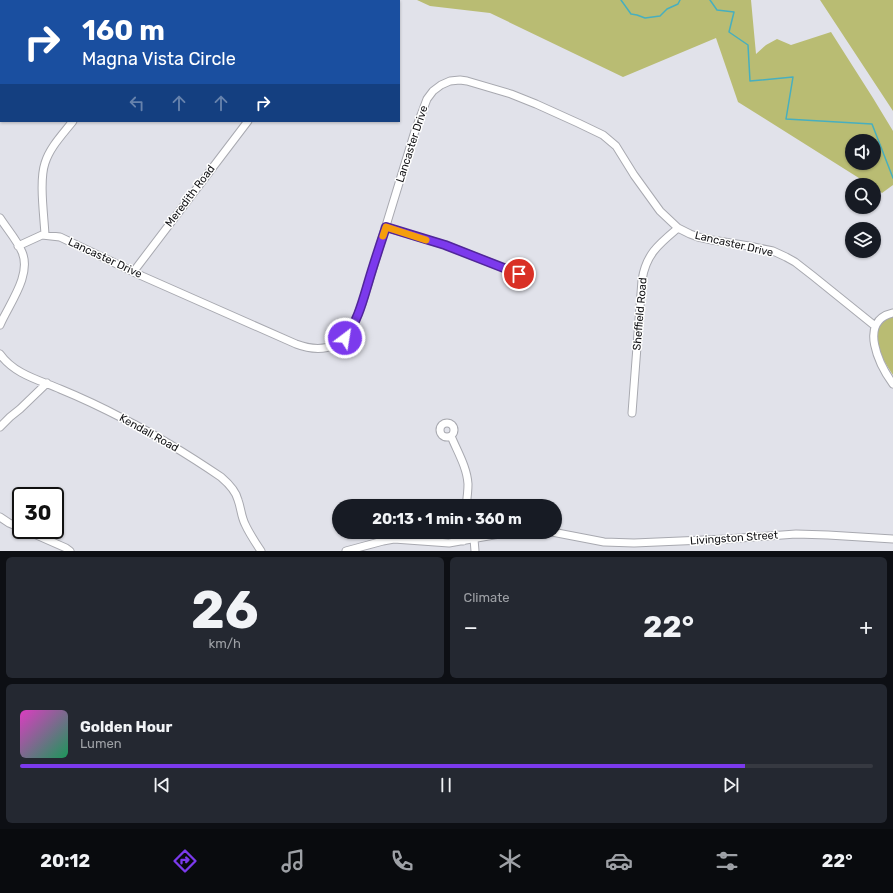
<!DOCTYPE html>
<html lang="en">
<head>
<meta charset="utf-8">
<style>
  :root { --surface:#171b24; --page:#242831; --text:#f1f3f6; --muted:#9ea1a6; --line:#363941; --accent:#7c3aed }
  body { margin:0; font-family:Rubik,sans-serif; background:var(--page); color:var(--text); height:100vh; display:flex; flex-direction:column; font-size:15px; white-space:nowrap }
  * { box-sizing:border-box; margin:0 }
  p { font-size:13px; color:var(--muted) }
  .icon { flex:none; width:22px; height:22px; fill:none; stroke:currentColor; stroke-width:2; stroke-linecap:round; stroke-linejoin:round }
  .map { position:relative; height:551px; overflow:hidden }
  .side { display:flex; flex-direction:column; gap:6px; padding:6px; background:#0d0f14; flex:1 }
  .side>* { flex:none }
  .hud { position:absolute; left:0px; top:0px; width:400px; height:122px; box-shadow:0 1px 3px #0004; background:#1a4fa0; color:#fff; overflow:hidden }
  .buttons { position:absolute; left:845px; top:134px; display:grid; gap:8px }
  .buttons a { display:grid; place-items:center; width:36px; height:36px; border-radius:50%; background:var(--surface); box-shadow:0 1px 3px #0004; font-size:20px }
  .speed { position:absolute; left:12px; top:487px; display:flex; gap:8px; font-size:20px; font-weight:700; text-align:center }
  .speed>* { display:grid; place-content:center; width:52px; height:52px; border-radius:50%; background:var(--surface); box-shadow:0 1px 3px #0004; line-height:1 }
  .speed .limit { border:2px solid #111; border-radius:6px; background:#fff; color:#111 }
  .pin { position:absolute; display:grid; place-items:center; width:34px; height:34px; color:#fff; margin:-17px; border:2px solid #fff; border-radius:50%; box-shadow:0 1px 4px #0007 }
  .me { position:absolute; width:44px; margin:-22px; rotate:31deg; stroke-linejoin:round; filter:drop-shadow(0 0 3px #0008) }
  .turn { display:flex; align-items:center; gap:14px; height:84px; padding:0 16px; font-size:18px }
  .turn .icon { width:52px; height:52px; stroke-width:2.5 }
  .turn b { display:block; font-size:28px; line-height:34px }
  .lanes { display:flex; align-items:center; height:38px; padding:0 16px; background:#0003; justify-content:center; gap:20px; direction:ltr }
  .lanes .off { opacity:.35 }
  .big { font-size:30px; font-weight:700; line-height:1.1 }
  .side .card { flex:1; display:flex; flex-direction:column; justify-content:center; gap:6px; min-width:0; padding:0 14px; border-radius:6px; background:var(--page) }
  .side .dial { align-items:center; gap:0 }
  .dial b { font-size:52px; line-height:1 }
  .song { display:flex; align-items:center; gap:12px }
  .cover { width:48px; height:48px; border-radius:6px; background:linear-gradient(135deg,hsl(310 70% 55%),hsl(150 70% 35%)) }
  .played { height:4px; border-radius:2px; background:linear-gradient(90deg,var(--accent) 85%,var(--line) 85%) }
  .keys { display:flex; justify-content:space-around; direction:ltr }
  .heat { display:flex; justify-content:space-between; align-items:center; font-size:22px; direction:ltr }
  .side .tiles { flex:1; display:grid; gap:6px; grid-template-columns:1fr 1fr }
  .card:last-child { grid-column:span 2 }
  .trip { position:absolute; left:332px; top:499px; width:230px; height:40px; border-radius:20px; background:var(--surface); box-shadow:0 1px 3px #0004; font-weight:700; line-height:40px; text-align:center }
  .menu { display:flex; height:64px; justify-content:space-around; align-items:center; background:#090b0e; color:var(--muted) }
  .menu .icon { width:28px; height:28px }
  .menu .current { color:var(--accent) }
  .menu b { font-size:18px; color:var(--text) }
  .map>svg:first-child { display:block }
  .green { fill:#b9bc73; fill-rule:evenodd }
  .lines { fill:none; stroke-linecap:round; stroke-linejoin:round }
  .stream { stroke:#47afbf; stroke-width:1.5 }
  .minor-casing { stroke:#a8a9b0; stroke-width:9 }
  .minor { stroke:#fff; stroke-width:7 }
  .route-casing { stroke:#51269a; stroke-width:10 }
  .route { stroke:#7c3aed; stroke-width:7 }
  .slow { stroke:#f59e0b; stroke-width:7 }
  .labels { text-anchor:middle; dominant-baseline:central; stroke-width:3; stroke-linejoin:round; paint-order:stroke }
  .street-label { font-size:11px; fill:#121215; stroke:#fff }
</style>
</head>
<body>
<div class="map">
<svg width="893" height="551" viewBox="0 0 893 551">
  <rect width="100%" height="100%" fill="#e1e2ea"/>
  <path class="green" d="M 417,0 L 751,0 L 756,54 L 766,45 L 777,39 L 791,45 L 831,32 L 873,98 L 893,131 L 893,185 L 882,193 L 874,187 L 874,185 L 870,185 L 738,102 L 716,38 L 623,77 L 490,13 L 430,6 ZM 852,141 L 874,141 L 874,163 L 852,163 Z
    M 820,0 L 893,0 L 893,111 Z
    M 893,315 L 893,375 C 883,360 867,335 885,320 C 887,318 890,316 893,315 Z"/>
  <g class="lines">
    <path class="stream" d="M 621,0 L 631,14 L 637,15 L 645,18 L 660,16 L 667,9 L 678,4 L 680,0
      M 710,0 L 717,10 L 734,12 L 729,32 L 748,45 L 750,81 L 793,77 L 786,119 L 872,124 L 893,178
      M 0,2 L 1,1"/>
    <defs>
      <path id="minor" d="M 160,1 L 160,0
        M 309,1 L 309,0
        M 0,218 C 7,229 17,240 22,252 C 32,275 9,304 0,325
        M 385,227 L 445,245 L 527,277
        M 45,235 C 44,215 39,181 45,163 C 50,147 63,134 73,121
        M 18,246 L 42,235 L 60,237 L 142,276 L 296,344 C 317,352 339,350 351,330 C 356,322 358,313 362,304 L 415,131 L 427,99 L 433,91 L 441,85 L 450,81 L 460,80 L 467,81 L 511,94 L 536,104 L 578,123 L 603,135 L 616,146 L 634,175 L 660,211 L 678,228 L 690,234 L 698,237 L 712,240 L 749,246 L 773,251 L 786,257 L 795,262 L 813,276 L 875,326
        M 134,271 L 248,121
        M 893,313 C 857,321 880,366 893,384
        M 0,354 C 14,374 39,380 60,389 C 82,398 103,408 124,419 C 158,436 190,456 221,477 C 228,483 236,491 238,500 C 241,508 241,516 245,524 C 249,533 255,542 261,551
        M 632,413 L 642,280 C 646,254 659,244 678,228
        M440 430a7 7 0 1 1 14 0a7 7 0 1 1-14 0Z
        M 0,427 L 10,417 L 20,409 L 47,383
        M 451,436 C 457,451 467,467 468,484 C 468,491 467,499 466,506
        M 0,517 L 9,523 L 21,528
        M 25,530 L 66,548 L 70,551
        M 552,532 L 604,542 L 634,543 L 727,539 L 796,534 L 828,535 L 893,539
        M 474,539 L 475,551
        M 463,541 L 464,532
        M 346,551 L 383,541 L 394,539 L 449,543 L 511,532"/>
    </defs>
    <use href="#minor" class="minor-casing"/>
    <use href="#minor" class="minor"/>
  </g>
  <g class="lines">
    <defs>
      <path id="route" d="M 345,338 C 358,321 363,300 369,280 C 374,263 380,245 386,227 L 445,245 L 519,274"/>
    </defs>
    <use href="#route" class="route-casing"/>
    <use href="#route" class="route"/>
    <path class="slow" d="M 383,236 L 386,227 L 426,240"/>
  </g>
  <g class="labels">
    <g class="street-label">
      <text transform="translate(412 144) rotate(-72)">Lancaster Drive</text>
      <text transform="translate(190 196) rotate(-53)">Meredith Road</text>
      <text transform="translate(734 244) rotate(13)">Lancaster Drive</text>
      <text transform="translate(105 258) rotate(25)">Lancaster Drive</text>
      <text transform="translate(640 314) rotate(-85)">Sheffield Road</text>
      <text transform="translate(149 433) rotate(29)">Kendall Road</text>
      <text transform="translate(734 538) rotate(-4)">Livingston Street</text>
    </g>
  </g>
</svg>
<div class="buttons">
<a><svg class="icon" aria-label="sound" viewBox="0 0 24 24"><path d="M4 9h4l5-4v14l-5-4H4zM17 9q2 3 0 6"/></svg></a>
<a><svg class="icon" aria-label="search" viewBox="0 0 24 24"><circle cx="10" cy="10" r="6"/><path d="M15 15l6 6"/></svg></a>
<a><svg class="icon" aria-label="layers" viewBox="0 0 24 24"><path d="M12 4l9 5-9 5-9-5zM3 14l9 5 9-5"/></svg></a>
</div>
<div class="speed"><div class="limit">30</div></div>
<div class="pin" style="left:519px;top:274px;background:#d93025"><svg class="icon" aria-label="arrive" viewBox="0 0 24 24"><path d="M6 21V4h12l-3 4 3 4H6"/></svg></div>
<svg class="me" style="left:345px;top:338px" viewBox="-20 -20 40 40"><circle r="17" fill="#7c3aed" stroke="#fff" stroke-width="3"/><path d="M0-11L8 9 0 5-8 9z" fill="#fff"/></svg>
<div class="trip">20:13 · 1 min · 360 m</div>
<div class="hud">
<div class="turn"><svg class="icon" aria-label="right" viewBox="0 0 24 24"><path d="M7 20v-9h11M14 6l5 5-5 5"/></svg><div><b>160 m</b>Magna Vista Circle</div></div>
<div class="lanes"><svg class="icon off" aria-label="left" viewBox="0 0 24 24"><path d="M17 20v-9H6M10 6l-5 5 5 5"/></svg><svg class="icon off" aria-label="ahead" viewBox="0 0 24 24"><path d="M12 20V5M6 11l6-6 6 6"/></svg><svg class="icon off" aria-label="ahead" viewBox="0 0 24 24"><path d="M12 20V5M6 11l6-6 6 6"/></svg><svg class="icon" aria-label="right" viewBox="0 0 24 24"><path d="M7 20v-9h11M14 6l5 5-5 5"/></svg></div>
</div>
</div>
<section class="side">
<div class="tiles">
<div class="card dial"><b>26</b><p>km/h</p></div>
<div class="card"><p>Climate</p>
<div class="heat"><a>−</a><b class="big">22°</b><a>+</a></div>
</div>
<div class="card">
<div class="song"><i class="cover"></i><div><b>Golden Hour</b><p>Lumen</p></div></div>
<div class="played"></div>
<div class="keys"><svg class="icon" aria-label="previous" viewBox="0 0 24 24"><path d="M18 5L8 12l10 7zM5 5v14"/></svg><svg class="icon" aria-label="pause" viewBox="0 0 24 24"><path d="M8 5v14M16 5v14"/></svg><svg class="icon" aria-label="next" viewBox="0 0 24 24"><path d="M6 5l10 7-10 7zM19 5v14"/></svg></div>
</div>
</div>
</section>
<nav class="menu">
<b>20:12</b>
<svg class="icon current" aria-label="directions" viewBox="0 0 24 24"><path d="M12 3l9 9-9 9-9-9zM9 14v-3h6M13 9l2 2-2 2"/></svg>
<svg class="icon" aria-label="music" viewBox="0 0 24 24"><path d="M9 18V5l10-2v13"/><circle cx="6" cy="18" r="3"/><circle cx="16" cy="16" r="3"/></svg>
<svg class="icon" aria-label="phone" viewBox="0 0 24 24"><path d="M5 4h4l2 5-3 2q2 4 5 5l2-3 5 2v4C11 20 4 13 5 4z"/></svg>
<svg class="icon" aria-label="climate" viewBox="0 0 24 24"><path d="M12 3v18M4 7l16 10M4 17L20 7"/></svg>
<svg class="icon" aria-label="car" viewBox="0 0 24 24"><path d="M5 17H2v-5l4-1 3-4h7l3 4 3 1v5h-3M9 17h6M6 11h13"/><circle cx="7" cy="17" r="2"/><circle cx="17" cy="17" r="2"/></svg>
<svg class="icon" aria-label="filters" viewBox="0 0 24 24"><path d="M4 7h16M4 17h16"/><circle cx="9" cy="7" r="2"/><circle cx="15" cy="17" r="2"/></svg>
<b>22°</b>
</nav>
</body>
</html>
